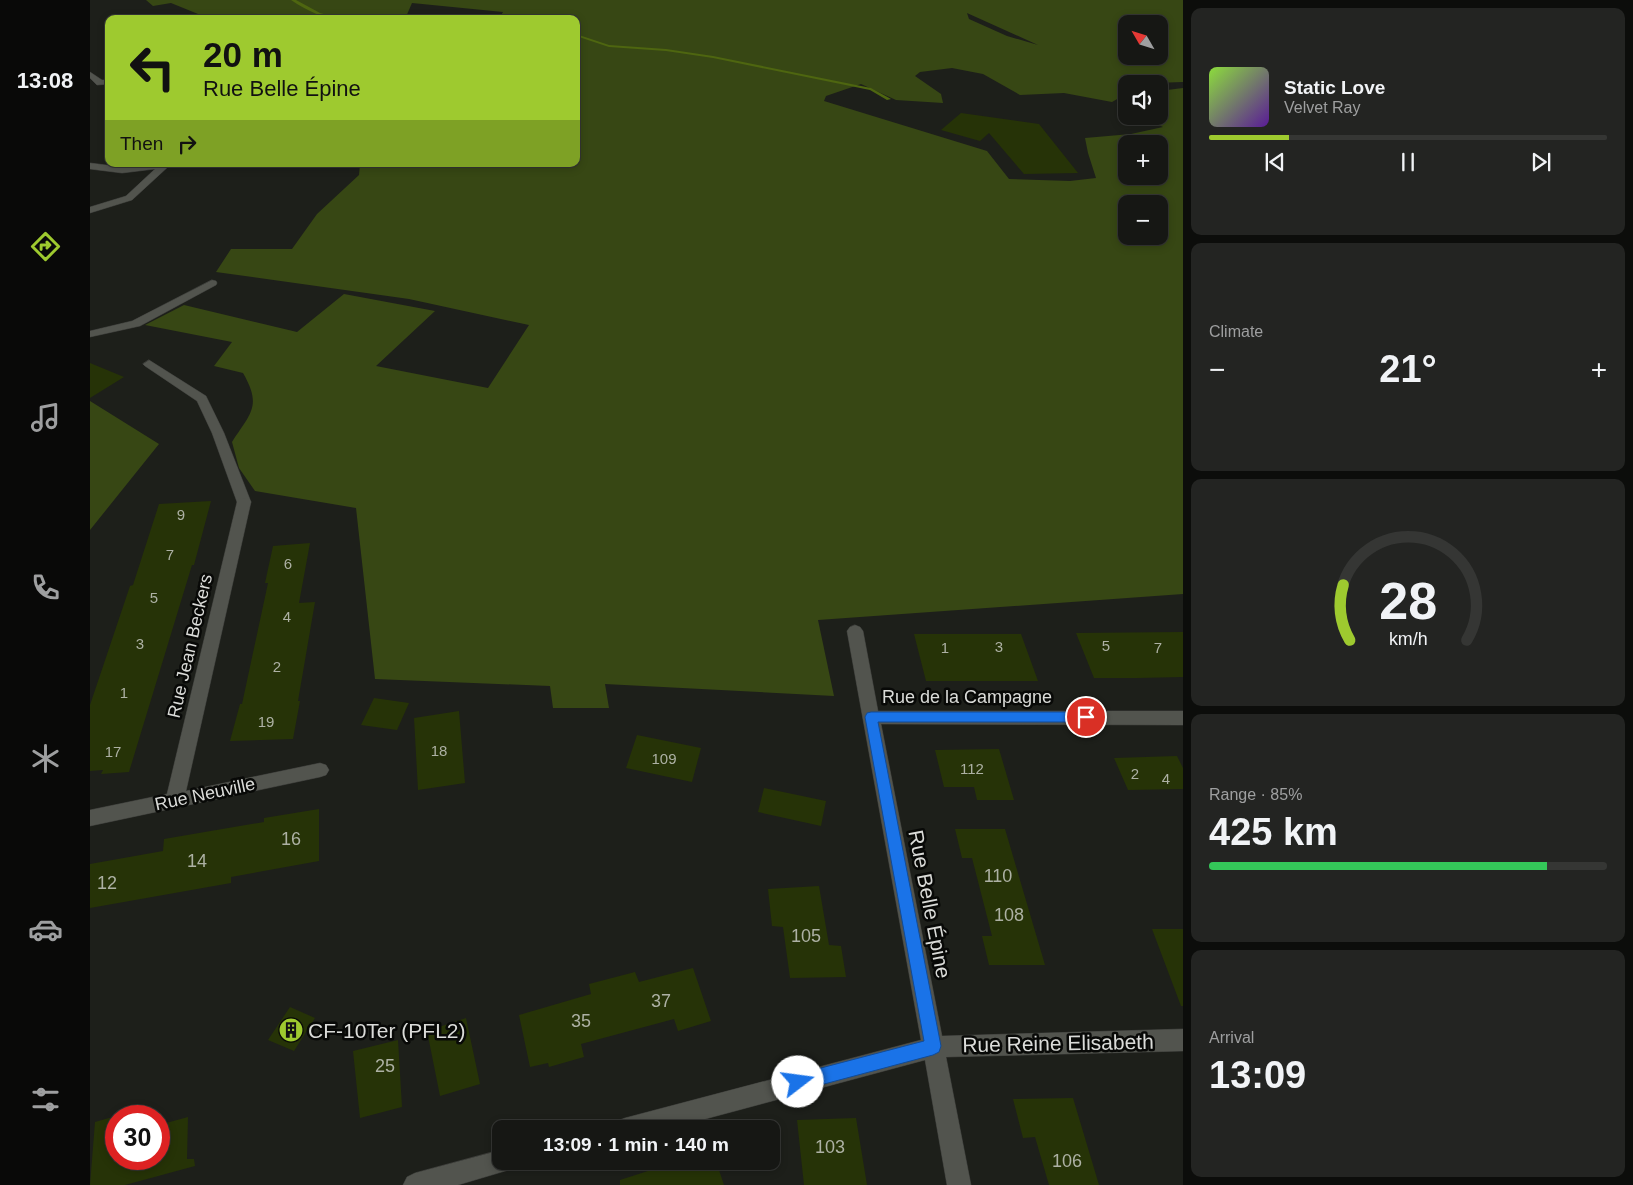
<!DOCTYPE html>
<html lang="en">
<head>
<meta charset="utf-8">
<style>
  :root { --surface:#161714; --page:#232422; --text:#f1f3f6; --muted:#9e9fa0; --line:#353634; --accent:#9eca2f }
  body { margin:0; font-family:Arial,sans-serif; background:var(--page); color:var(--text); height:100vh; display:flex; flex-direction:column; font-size:19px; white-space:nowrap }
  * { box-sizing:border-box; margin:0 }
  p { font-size:16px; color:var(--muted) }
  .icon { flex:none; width:28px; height:28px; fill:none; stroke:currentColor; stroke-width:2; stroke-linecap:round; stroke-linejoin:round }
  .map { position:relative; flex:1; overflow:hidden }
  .drawer { display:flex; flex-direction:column; gap:8px; padding:8px; background:#0c0d0b; width:450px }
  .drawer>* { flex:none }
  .banner { position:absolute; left:15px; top:15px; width:475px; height:152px; border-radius:10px; box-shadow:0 2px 8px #0003,0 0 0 1px var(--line); background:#9eca2f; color:#111; overflow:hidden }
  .needle { width:32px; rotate:309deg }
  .fabs { position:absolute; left:1028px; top:15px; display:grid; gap:10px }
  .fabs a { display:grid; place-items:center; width:50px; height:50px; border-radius:10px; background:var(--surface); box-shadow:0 2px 8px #0003,0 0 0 1px var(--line); font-size:25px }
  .speed { position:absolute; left:15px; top:1105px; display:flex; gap:10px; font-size:25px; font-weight:700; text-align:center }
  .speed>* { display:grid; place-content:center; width:65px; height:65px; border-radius:50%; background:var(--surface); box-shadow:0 2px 8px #0003,0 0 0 1px var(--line); line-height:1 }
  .speed .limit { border:8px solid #d22; background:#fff; color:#111 }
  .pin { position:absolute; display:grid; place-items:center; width:42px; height:42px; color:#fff; margin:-21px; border:2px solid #fff; border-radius:50%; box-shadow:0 1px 5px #0007 }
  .me { position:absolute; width:55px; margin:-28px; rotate:75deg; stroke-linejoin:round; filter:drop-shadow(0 0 4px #0008) }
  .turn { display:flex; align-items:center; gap:18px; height:105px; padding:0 15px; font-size:22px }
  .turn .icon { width:65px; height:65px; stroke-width:2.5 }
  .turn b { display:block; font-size:35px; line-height:42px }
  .then { display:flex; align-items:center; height:48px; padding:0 15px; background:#0003; gap:10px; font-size:19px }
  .big { font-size:38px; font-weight:600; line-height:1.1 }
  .drawer .tile { flex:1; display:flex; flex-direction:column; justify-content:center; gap:8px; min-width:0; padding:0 18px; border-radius:10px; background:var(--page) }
  .drawer .dial { align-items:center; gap:0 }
  .dial svg { height:130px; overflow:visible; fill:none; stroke:var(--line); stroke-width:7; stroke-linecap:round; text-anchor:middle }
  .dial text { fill:var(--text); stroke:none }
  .song { display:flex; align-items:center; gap:15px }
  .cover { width:60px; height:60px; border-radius:8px; background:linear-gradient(135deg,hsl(90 70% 55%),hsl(270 70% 35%)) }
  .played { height:5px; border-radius:2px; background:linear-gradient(90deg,var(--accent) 20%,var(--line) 20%) }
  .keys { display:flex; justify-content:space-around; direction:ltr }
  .heat { display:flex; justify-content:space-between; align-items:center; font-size:28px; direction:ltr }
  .charge { height:8px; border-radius:4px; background:linear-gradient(90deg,#34c759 85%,var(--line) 0) }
  .trip { position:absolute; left:402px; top:1120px; width:288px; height:50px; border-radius:10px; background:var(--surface); box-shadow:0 2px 8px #0003,0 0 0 1px var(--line); font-weight:600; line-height:50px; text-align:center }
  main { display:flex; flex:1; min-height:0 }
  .dock { display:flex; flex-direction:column; width:90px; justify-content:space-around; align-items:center; background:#090908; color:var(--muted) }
  .dock .icon { width:35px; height:35px }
  .dock .on { color:var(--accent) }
  .dock b { font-size:22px; color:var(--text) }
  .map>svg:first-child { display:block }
  .green { fill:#374714; fill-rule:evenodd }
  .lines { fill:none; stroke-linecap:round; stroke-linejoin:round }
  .stream { fill:#4e6610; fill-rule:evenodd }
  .building { fill:#263307 }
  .lane-casing { stroke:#3a3b38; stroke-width:1 }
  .street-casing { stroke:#3a3b38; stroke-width:1 }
  .lane { fill:#52544e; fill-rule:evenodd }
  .street { fill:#52544e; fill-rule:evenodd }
  .route { fill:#1a73e8; stroke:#114b97 }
  .labels { text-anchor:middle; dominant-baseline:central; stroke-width:5; stroke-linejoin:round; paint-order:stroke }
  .number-label { font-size:15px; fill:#adb1a4 }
  .street-label { font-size:18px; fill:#dadbd8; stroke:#080907 }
  .near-number-label { font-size:18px; fill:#adb1a4 }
  .near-street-label { font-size:21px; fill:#dadbd8; stroke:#080907 }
  .near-poi-label { font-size:21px; fill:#dadbd8; stroke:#080907; text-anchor:start }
</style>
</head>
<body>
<main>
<nav class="dock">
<b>13:08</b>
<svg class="icon on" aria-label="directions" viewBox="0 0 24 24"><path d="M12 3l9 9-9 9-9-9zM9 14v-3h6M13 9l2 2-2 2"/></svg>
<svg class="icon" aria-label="music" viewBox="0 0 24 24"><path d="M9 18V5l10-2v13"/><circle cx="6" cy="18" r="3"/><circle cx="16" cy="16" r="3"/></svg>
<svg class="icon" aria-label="phone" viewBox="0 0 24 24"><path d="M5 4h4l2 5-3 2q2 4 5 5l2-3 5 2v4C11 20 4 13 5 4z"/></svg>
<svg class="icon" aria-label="climate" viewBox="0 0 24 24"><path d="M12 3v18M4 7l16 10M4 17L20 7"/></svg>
<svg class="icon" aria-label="car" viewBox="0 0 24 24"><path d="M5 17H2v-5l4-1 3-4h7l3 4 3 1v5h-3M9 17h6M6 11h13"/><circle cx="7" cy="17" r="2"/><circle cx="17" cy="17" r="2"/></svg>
<svg class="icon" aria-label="filters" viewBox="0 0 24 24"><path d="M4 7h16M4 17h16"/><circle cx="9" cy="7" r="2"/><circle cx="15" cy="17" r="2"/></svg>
</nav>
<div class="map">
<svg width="1093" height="1185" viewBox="0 0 1093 1185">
  <rect width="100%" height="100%" fill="#1d1f1a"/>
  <path class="green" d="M 56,0 L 1093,0 L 1093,82 L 1036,84 L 1036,94 L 1022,102 L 974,93 L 930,95 L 893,74 L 862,68 L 830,72 L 825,76 L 851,94 L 853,103 L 806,100 L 771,84 L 736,96 L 734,101 L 897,151 L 919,179 L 980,181 L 1006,178 L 998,153 L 995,138 L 1041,134 L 1073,127 L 1050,116 L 1069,116 L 1069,91 L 1093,88 L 1093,594 L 728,620 L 744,696 L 515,684 L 519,708 L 463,708 L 460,686 L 285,679 L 266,508 L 165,491 L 149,468 L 142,442 C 161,413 172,406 153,373 L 124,366 L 142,342 L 55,325 L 94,305 L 207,332 L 254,294 L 345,311 L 286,366 L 398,388 L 439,325 L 319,299 L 126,272 L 141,249 L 202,249 L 227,214 L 269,175 L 270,164 L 486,164 L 486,19 L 409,19 L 413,12 L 322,3 L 315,19 L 107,19 L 113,16 L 81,3 L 63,6 ZM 877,13 L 948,45 L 917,36 L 879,19 ZM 1036,24 L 1069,24 L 1069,56 L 1036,56 ZM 1036,144 L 1069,144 L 1069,176 L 1036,176 ZM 1036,204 L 1069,204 L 1069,236 L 1036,236 Z
    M 0,401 L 69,444 L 0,530 Z"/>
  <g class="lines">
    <path class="stream" d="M 201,0 L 206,0 L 230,13 L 253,19 C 234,19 217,11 201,0 Z
      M 486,34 L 519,45 L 576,49 L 623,56 L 781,88 L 801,99 L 797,100 L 780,90 L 623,58 L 576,51 L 519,47 L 486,36 Z"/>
  </g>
  <path class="building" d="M 871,113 L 949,124 L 988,173 L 934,174 L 899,133 L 890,141 L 851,130 Z
    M 0,363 L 34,377 L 0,398 Z
    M 121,501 L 104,565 L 102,565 L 39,772 L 11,774 L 13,770 L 0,771 L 0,705 L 40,586 L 43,585 L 69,504 Z
    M 220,543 L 209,603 L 225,602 L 208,701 L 210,701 L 203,739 L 140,741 L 150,704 L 152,704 L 178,583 L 175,583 L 183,546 Z
    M 1093,632 L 1093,677 L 1047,678 L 1004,678 L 986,633 Z
    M 824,634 L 931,634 L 948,681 L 836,681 Z
    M 284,698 L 319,703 L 307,730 L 271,725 Z
    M 369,711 L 375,783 L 328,790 L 324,718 Z
    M 547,735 L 611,748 L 602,782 L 536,768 Z
    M 909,749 L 924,800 L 887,800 L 884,787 L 854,787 L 845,750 Z
    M 1087,756 L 1093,768 L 1093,789 L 1038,790 L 1024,758 Z
    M 674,788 L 736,801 L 731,826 L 668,812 Z
    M 229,809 L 229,861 L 141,877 L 141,883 L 0,908 L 0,864 L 73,851 L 74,839 L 174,822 L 174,818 Z
    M 865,829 L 915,829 L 955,965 L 899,965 L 892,936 L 902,936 L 882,858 L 872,858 Z
    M 729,886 L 739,945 L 751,946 L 756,977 L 700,978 L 693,927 L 682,926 L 678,889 Z
    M 1062,929 L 1093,929 L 1093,1006 L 1091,1006 Z
    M 603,968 L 621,1021 L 588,1031 L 584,1019 L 491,1044 L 494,1057 L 459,1067 L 458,1063 L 440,1067 L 429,1015 L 501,994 L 499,984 L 545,972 L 549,982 Z
    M 200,1007 L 225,1018 L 204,1051 L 178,1040 Z
    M 376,1018 L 390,1084 L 350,1096 L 337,1031 Z
    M 308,1040 L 312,1107 L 270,1118 L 263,1051 Z
    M 983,1098 L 1009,1185 L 959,1185 L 945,1137 L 933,1138 L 923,1099 Z
    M 26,1116 L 26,1159 L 69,1159 L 69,1125 L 98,1117 L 97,1159 L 104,1159 L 105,1166 L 35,1185 L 0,1185 L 5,1122 Z
    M 766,1118 L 777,1185 L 714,1185 L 707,1120 Z
    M 589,1161 L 626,1161 L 634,1185 L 530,1185 L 530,1180 Z"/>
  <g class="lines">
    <defs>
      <path id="lane" d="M 59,360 L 116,396 L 134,433 L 161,502 L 159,505 L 149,505 L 147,502 L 122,433 L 107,401 L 55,366 L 53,364 Z"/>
      <path id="street" d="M 0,72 L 12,80 L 19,80 L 19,84 L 7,85 L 0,78 Z
        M 0,163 L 32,167 L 63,164 L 80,165 L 42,200 L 0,213 L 0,207 L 36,196 L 65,169 L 32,173 L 0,169 Z
        M 122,280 L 126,281 L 127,283 L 126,285 L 50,326 L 0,337 L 0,331 L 42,321 Z
        M 154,498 L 159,499 L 161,502 L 96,791 L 230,763 L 236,765 L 239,770 L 236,775 L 230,777 L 0,826 L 0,810 L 77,794 L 147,502 L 149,499 Z
        M 765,625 L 770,627 L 773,631 L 788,711 L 1093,711 L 1093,725 L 791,724 L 852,1036 L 1093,1029 L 1093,1051 L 856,1057 L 881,1185 L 857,1185 L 835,1060 L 578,1129 L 524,1129 L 527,1121 L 535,1118 L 831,1040 L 757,631 L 760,627 Z
        M 411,1150 L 411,1161 L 425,1161 L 422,1169 L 368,1185 L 313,1185 L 317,1177 L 325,1173 Z"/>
    </defs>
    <use href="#lane" class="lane-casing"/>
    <use href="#street" class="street-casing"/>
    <use href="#lane" class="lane"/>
    <use href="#street" class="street"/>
  </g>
  <path class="route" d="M 781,712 L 996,712 L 1000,714 L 1002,717 L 1000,721 L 996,722 L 788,722 L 851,1046 L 849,1052 L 843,1055 L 708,1091 L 702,1088 L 700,1082 L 702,1077 L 708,1074 L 834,1041 L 775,717 L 777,713 Z"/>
  <defs>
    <symbol id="building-disc" viewBox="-11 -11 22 22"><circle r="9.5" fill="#9eca2f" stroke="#080907"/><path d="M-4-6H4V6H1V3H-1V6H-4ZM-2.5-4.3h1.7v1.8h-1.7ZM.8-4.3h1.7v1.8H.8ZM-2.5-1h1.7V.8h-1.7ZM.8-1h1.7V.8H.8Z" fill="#111"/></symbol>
  </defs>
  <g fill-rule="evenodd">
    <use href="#building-disc" x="187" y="1016" width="28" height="28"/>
  </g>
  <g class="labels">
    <g class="number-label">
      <text x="91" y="514">9</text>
      <text x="80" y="554">7</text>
      <text x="198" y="563">6</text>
      <text x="64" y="597">5</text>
      <text x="197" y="616">4</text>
      <text x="50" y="643">3</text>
      <text x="1016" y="645">5</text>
      <text x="909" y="646">3</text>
      <text x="855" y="647">1</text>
      <text x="1068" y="647">7</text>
      <text x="187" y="666">2</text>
      <text x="34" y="692">1</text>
      <text x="176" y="721">19</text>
      <text x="349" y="750">18</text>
      <text x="23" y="751">17</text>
      <text x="574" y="758">109</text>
      <text x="882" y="768">112</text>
      <text x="1045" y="773">2</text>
      <text x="1076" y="778">4</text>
    </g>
    <g class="street-label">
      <text transform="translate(100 646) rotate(-77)">Rue Jean Beckers</text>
      <text x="877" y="697">Rue de la Campagne</text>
      <text transform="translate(115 794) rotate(-12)">Rue Neuville</text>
    </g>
    <g class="near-number-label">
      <text x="201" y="839">16</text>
      <text x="107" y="861">14</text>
      <text x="908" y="876">110</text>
      <text x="17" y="883">12</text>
      <text x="919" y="915">108</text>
      <text x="716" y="936">105</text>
      <text x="571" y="1001">37</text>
      <text x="491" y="1021">35</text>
      <text x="295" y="1066">25</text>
      <text x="740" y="1147">103</text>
      <text x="977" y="1161">106</text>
    </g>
    <g class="near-street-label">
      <text transform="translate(840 904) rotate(79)">Rue Belle Épine</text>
      <text transform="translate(968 1043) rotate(-1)">Rue Reine Elisabeth</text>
    </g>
    <g class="near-poi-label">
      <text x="218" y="1030">CF-10Ter (PFL2)</text>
    </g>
  </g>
</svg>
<div class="fabs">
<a><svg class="needle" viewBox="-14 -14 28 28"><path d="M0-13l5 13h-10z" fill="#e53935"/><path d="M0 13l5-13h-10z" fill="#9e9fa0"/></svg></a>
<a><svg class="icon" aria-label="sound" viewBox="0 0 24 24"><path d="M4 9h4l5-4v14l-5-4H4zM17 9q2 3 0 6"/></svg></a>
<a>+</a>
<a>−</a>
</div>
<div class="speed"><div class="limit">30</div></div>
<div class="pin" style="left:996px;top:717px;background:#d93025"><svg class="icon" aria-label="arrive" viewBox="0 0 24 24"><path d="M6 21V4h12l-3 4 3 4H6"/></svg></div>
<svg class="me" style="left:708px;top:1082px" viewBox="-20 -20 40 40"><circle r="19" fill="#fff"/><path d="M0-13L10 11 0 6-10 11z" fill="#1a73e8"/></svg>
<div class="trip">13:09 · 1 min · 140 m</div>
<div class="banner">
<div class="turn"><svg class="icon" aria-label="left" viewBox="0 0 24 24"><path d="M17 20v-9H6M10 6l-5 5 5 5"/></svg><div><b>20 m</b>Rue Belle Épine</div></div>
<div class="then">Then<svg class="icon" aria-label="right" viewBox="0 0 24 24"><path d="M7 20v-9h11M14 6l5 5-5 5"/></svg></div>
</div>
</div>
<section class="drawer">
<div class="tile">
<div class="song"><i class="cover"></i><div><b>Static Love</b><p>Velvet Ray</p></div></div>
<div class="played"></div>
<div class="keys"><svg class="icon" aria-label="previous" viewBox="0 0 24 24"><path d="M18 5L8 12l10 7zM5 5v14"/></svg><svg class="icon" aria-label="pause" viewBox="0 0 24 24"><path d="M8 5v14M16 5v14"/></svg><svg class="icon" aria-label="next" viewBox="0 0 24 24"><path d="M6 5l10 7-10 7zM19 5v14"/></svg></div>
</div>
<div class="tile"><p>Climate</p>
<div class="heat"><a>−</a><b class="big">21°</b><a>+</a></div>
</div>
<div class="tile dial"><svg viewBox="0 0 100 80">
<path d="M14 69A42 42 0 1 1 86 69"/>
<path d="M14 69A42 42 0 0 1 10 35" stroke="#9eca2f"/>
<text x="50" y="56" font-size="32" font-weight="700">28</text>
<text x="50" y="72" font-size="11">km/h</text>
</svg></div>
<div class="tile"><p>Range · 85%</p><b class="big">425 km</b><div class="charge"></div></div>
<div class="tile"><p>Arrival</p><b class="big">13:09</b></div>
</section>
</main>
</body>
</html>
